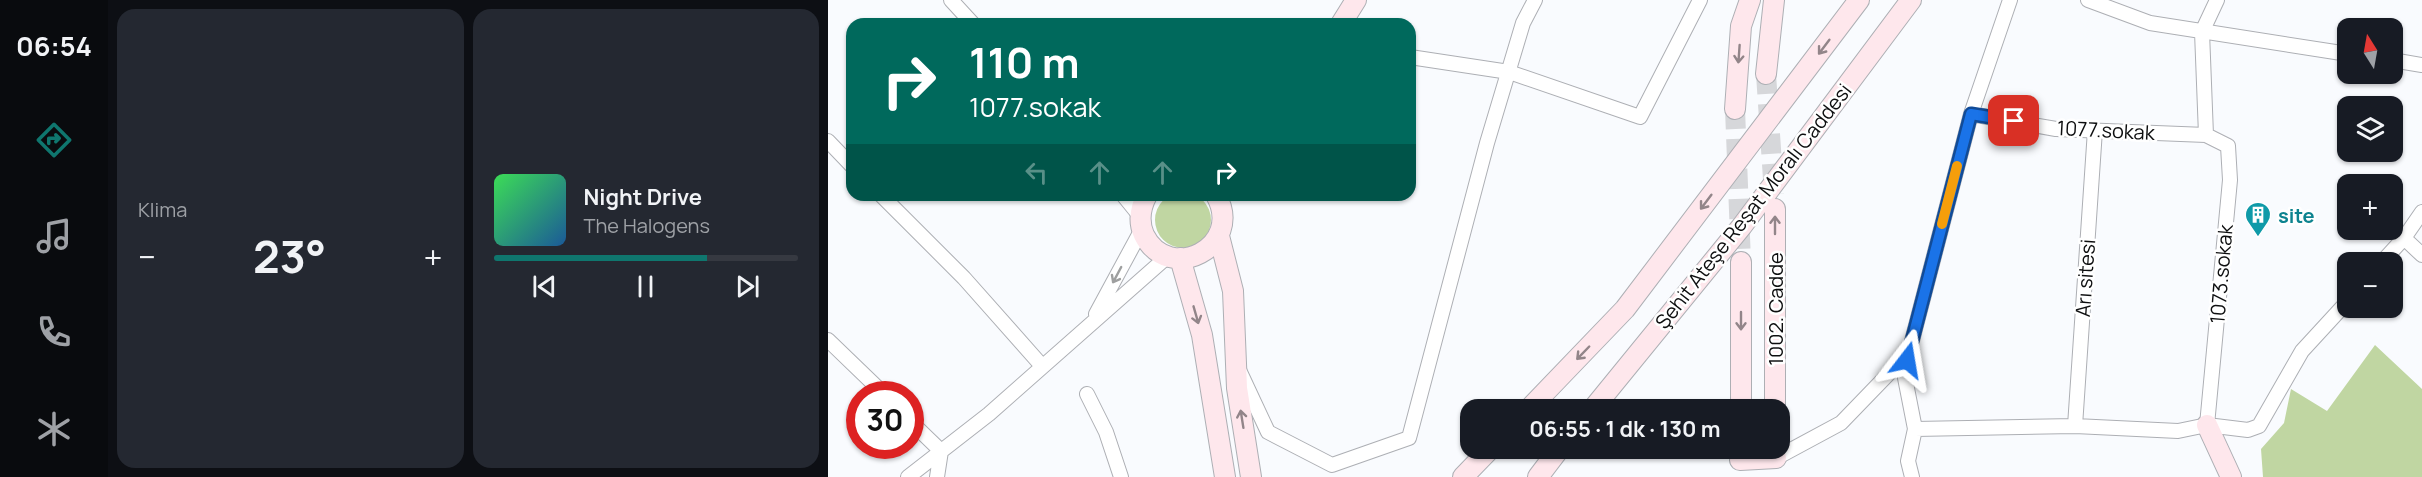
<!DOCTYPE html>
<html lang="tr">
<head>
<meta charset="utf-8">
<style>
  :root { --surface:#171b24; --page:#242831; --text:#f1f3f6; --muted:#9ea1a6; --line:#363941; --accent:#0f766e }
  body { margin:0; font-family:Manrope,sans-serif; background:var(--page); color:var(--text); height:100vh; display:flex; flex-direction:column; font-size:22px; white-space:nowrap }
  * { box-sizing:border-box; margin:0 }
  p { font-size:20px; color:var(--muted) }
  .icon { flex:none; width:33px; height:33px; fill:none; stroke:currentColor; stroke-width:2; stroke-linecap:round; stroke-linejoin:round }
  .map { position:relative; flex:1; overflow:hidden }
  .panel { display:flex; flex-direction:column; gap:9px; padding:9px; background:#0d0f14; width:720px }
  .panel>* { flex:none }
  .top-card { position:absolute; left:18px; top:18px; width:570px; height:183px; border-radius:18px; box-shadow:0 2px 4px #0004; background:#00695c; color:#fff; overflow:hidden }
  .needle { width:39px; rotate:349deg }
  .controls { position:absolute; left:1509px; top:18px; display:grid; gap:12px }
  .controls a { display:grid; place-items:center; width:66px; height:66px; border-radius:12px; background:var(--surface); box-shadow:0 2px 4px #0004; font-size:30px }
  .speed { position:absolute; left:18px; top:381px; display:flex; gap:12px; font-size:30px; font-weight:700; text-align:center }
  .speed>* { display:grid; place-content:center; width:78px; height:78px; border-radius:50%; background:var(--surface); box-shadow:0 2px 4px #0004; line-height:1 }
  .speed .limit { border:9px solid #d22; background:#fff; color:#111 }
  .pin { position:absolute; display:grid; place-items:center; width:51px; height:51px; color:#fff; margin:-26px; border-radius:12px; box-shadow:0 3px 9px #0006 }
  .me { position:absolute; width:66px; margin:-33px; rotate:14deg; stroke-linejoin:round; filter:drop-shadow(0 0 4px #0008) }
  .turn { display:flex; align-items:center; gap:21px; height:126px; padding:0 24px; font-size:27px }
  .turn .icon { width:78px; height:78px; stroke-width:2.5 }
  .turn b { display:block; font-size:42px; line-height:51px }
  .lanes { display:flex; align-items:center; height:57px; padding:0 24px; background:#0003; justify-content:center; gap:30px; direction:ltr }
  .lanes .off { opacity:.35 }
  .big { font-size:45px; font-weight:700; line-height:1.1 }
  .panel .card { flex:1; display:flex; flex-direction:column; justify-content:center; gap:9px; min-width:0; padding:0 21px; border-radius:18px; background:var(--page) }
  .song { display:flex; align-items:center; gap:18px }
  .cover { width:72px; height:72px; border-radius:9px; background:linear-gradient(135deg,hsl(130 70% 55%),hsl(210 70% 35%)) }
  .played { height:6px; border-radius:3px; background:linear-gradient(90deg,var(--accent) 70%,var(--line) 70%) }
  .keys { display:flex; justify-content:space-around; direction:ltr }
  .heat { display:flex; justify-content:space-between; align-items:center; font-size:33px; direction:ltr }
  .panel .tiles { flex:1; display:grid; gap:9px; grid-template-columns:repeat(2,1fr) }
  .trip { position:absolute; left:632px; top:399px; width:330px; height:60px; border-radius:18px; background:var(--surface); box-shadow:0 2px 4px #0004; font-weight:700; line-height:60px; text-align:center }
  main { display:flex; flex:1; min-height:0 }
  .tabs { display:flex; flex-direction:column; width:108px; justify-content:space-around; align-items:center; background:#090b0e; color:var(--muted) }
  .tabs .icon { width:42px; height:42px }
  .tabs .current { color:var(--accent) }
  .tabs b { font-size:27px; color:var(--text) }
  .map>svg:first-child { display:block }
  .green { fill:#c0d6a2 }
  .lines { fill:none; stroke-linecap:round; stroke-linejoin:round }
  .secondary-tunnel { stroke:#d6d7da; stroke-width:20; stroke-dasharray:20 10; stroke-linecap:butt }
  .street-casing { stroke:#adafb4; stroke-width:16 }
  .secondary-casing { stroke:#adafb4; stroke-width:22 }
  .street { stroke:#fff; stroke-width:14 }
  .secondary { stroke:#fee7ec; stroke-width:20 }
  .oneway { stroke:#928589 }
  .oneway2 { stroke:#9e9f9f }
  .route-casing { stroke:#114b97; stroke-width:15 }
  .route { stroke:#1a73e8; stroke-width:10 }
  .slow { stroke:#f59e0b; stroke-width:10 }
  .labels { text-anchor:middle; dominant-baseline:central; stroke-width:5; stroke-linejoin:round; paint-order:stroke }
  .street-label { font-size:20px; fill:#0d0e0f; stroke:#fff }
  .culture-label { font-size:20px; font-weight:bold; fill:#0d838f; stroke:#fff; text-anchor:start }
</style>
</head>
<body>
<main>
<nav class="tabs">
<b>06:54</b>
<svg class="icon current" aria-label="directions" viewBox="0 0 24 24"><path d="M12 3l9 9-9 9-9-9zM9 14v-3h6M13 9l2 2-2 2"/></svg>
<svg class="icon" aria-label="music" viewBox="0 0 24 24"><path d="M9 18V5l10-2v13"/><circle cx="6" cy="18" r="3"/><circle cx="16" cy="16" r="3"/></svg>
<svg class="icon" aria-label="phone" viewBox="0 0 24 24"><path d="M5 4h4l2 5-3 2q2 4 5 5l2-3 5 2v4C11 20 4 13 5 4z"/></svg>
<svg class="icon" aria-label="climate" viewBox="0 0 24 24"><path d="M12 3v18M4 7l16 10M4 17L20 7"/></svg>
</nav>
<section class="panel">
<div class="tiles">
<div class="card"><p>Klima</p>
<div class="heat"><a>−</a><b class="big">23°</b><a>+</a></div>
</div>
<div class="card">
<div class="song"><i class="cover"></i><div><b>Night Drive</b><p>The Halogens</p></div></div>
<div class="played"></div>
<div class="keys"><svg class="icon" aria-label="previous" viewBox="0 0 24 24"><path d="M18 5L8 12l10 7zM5 5v14"/></svg><svg class="icon" aria-label="pause" viewBox="0 0 24 24"><path d="M8 5v14M16 5v14"/></svg><svg class="icon" aria-label="next" viewBox="0 0 24 24"><path d="M6 5l10 7-10 7zM19 5v14"/></svg></div>
</div>
</div>
</section>
<div class="map">
<svg width="1594" height="477" viewBox="0 0 1594 477">
  <rect width="100%" height="100%" fill="#f9fbfe"/>
  <path class="green" d="M327 220a28 28 0 1 1 56 0a28 28 0 1 1-56 0Z
    M 1547,345 L 1594,389 L 1594,477 L 1435,477 L 1433,449 L 1456,423 L 1463,389 L 1499,411 Z"/>
  <g class="lines">
    <path class="secondary-tunnel" d="M 938,74 L 946,194
      M 907,109 L 913,262"/>
    <defs>
      <path id="street" d="M 123,0 L 145,24
        M 1260,0 L 1322,23 L 1520,54
        M 582,57 L 681,72 L 812,117 L 872,0
        M 1564,60 L 1594,65
        M 1143,114 L 1228,129 L 1378,135 L 1400,146 L 1402,180 L 1379,425
        M 1378,135 L 1374,32 L 1389,0
        M 0,141 L 24,166
        M 53,195 L 136,278 L 214,366
        M 295,195 L 312,216
        M 1576,238 L 1594,255
        M 1554,262 L 1576,238 L 1594,212
        M 268,314 L 314,229
        M 0,340 L 56,394
        M 411,370 L 440,432 L 504,465 L 581,438 L 659,143 L 695,23 L 707,0
        M 259,394 L 278,432 L 293,477
        M 82,421 L 113,451 L 109,477
        M 1247,426 L 1267,130
        M 1087,429 L 1247,426 L 1350,431 L 1379,425 L 1420,430 L 1431,426 L 1474,351 L 1520,301
        M 948,458 L 1013,423 L 1070,364 L 1079,360
        M 80,477 L 161,414 L 340,256
        M 1084,477 L 1080,461 L 1087,429 L 1077,378 L 1079,360 L 1143,114 L 1182,0"/>
      <path id="secondary" d="M 513,24 L 528,0
        M 938,74 L 946,0
        M 907,109 L 913,26 L 922,0
        M 319,195 C 312,208 310,221 316,235 C 341,285 417,247 388,195
        M 947,209 L 947,410
        M 391,236 L 405,291 L 409,388 L 423,477
        M 352,258 L 374,335 L 397,477
        M 700,410 L 797,309 L 1031,0
        M 764,410 L 914,226 L 1083,0
        M 913,410 L 913,262
        M 1379,425 L 1403,477
        M 912,460 L 948,458
        M 635,477 L 663,448
        M 710,477 L 732,448"/>
    </defs>
    <use href="#street" class="street-casing"/>
    <use href="#secondary" class="secondary-casing"/>
    <use href="#street" class="street"/>
    <use href="#secondary" class="secondary"/>
  </g>
  <defs><path id="oneway-shaft" d="M-6 0H5M1.5-3L5.5 0L1.5 3" fill="none" stroke-width="1.6" stroke-linecap="round" stroke-linejoin="round" transform="scale(1.5)"/></defs>
  <g class="oneway">
    <use href="#oneway-shaft" transform="translate(996 47) rotate(127)"/>
    <use href="#oneway-shaft" transform="translate(911 54) rotate(94)"/>
    <use href="#oneway-shaft" transform="translate(878 202) rotate(127)"/>
    <use href="#oneway-shaft" transform="translate(947 225) rotate(-90)"/>
    <use href="#oneway-shaft" transform="translate(368 315) rotate(74)"/>
    <use href="#oneway-shaft" transform="translate(913 321) rotate(90)"/>
    <use href="#oneway-shaft" transform="translate(755 353) rotate(134)"/>
    <use href="#oneway-shaft" transform="translate(414 419) rotate(-99)"/>
  </g>
  <use class="oneway2" href="#oneway-shaft" transform="translate(289 275) rotate(118)"/>
  <g class="lines">
    <defs>
      <path id="route" d="M 1079,360 L 1143,114 L 1186,121"/>
    </defs>
    <use href="#route" class="route-casing"/>
    <use href="#route" class="route"/>
    <path class="slow" d="M 1114,224 L 1129,166"/>
  </g>
  <defs>
    <symbol id="building-pin" viewBox="-11 -11 22 30"><path d="M0 17L-7.5 6A9.5 9.5 0 1 1 7.5 6Z" fill="#0f9aa8" stroke="#fff"/><path d="M-4-6H4V6H1V3H-1V6H-4ZM-2.5-4.3h1.7v1.8h-1.7ZM.8-4.3h1.7v1.8H.8ZM-2.5-1h1.7V.8h-1.7ZM.8-1h1.7V.8H.8Z" fill="#fff"/></symbol>
  </defs>
  <g fill-rule="evenodd">
    <use href="#building-pin" x="1415" y="200" width="30" height="40"/>
  </g>
  <g class="labels">
    <g class="street-label">
      <text transform="translate(1278 130) rotate(3)">1077.sokak</text>
      <text transform="translate(925 206) rotate(-52)">Şehit Ateşe Reşat Moralı Caddesi</text>
      <text transform="translate(1393 274) rotate(-85)">1073.sokak</text>
      <text transform="translate(1257 278) rotate(-86)">Arı sitesi</text>
      <text transform="translate(947 309) rotate(-90)">1002. Cadde</text>
    </g>
    <g class="culture-label">
      <text x="1450" y="215">site</text>
    </g>
  </g>
</svg>
<div class="controls">
<a><svg class="needle" viewBox="-14 -14 28 28"><path d="M0-13l5 13h-10z" fill="#e53935"/><path d="M0 13l5-13h-10z" fill="#9ea1a6"/></svg></a>
<a><svg class="icon" aria-label="layers" viewBox="0 0 24 24"><path d="M12 4l9 5-9 5-9-5zM3 14l9 5 9-5"/></svg></a>
<a>+</a>
<a>−</a>
</div>
<div class="speed"><div class="limit">30</div></div>
<div class="pin" style="left:1186px;top:121px;background:#d93025"><svg class="icon" aria-label="arrive" viewBox="0 0 24 24"><path d="M6 21V4h12l-3 4 3 4H6"/></svg></div>
<svg class="me" style="left:1079px;top:360px" viewBox="-20 -20 40 40"><path d="M0-17L14 15 0 8-14 15z" fill="#1a73e8" stroke="#fff" stroke-width="4"/></svg>
<div class="trip">06:55 · 1 dk · 130 m</div>
<div class="top-card">
<div class="turn"><svg class="icon" aria-label="right" viewBox="0 0 24 24"><path d="M7 20v-9h11M14 6l5 5-5 5"/></svg><div><b>110 m</b>1077.sokak</div></div>
<div class="lanes"><svg class="icon off" aria-label="left" viewBox="0 0 24 24"><path d="M17 20v-9H6M10 6l-5 5 5 5"/></svg><svg class="icon off" aria-label="ahead" viewBox="0 0 24 24"><path d="M12 20V5M6 11l6-6 6 6"/></svg><svg class="icon off" aria-label="ahead" viewBox="0 0 24 24"><path d="M12 20V5M6 11l6-6 6 6"/></svg><svg class="icon" aria-label="right" viewBox="0 0 24 24"><path d="M7 20v-9h11M14 6l5 5-5 5"/></svg></div>
</div>
</div>
</main>
</body>
</html>
